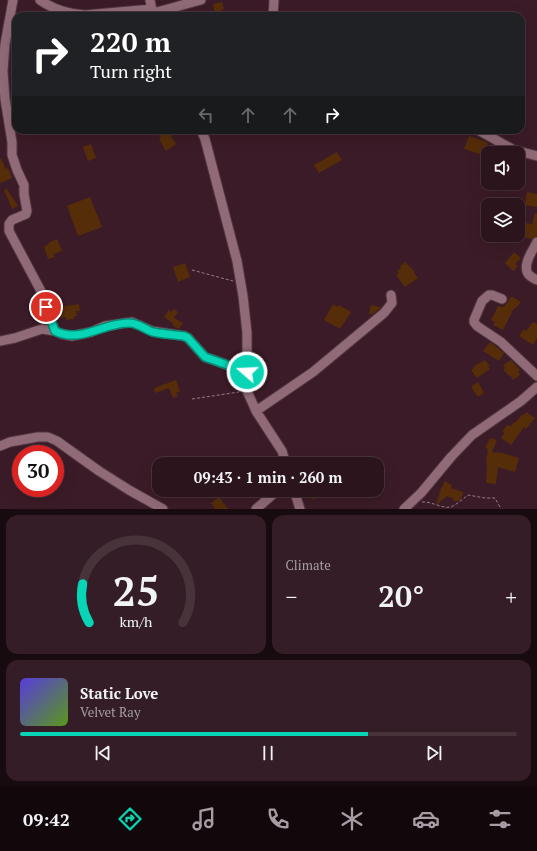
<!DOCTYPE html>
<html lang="en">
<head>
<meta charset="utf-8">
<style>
  :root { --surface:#2c141d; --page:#341d26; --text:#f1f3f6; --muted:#a69ea4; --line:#48333b; --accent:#07d5b6 }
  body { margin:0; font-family:"PT Serif",serif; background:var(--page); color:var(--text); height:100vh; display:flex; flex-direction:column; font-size:15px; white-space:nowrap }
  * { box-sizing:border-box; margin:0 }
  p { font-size:13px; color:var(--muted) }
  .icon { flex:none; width:22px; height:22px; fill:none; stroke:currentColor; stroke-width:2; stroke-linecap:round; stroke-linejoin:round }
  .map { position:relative; height:509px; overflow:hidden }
  .details { display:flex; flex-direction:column; gap:6px; padding:6px; background:#180b10; flex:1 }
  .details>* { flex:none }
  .banner { position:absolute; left:12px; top:12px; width:513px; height:122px; border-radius:12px; box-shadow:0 4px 16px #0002,0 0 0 1px var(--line); background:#202124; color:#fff; overflow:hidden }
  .tools { position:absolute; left:481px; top:146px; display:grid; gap:8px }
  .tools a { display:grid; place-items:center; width:44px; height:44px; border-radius:8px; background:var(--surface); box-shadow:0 4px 16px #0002,0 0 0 1px var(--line); font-size:20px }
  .speed { position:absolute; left:12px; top:445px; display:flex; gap:8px; font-size:20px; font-weight:700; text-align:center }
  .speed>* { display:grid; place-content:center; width:52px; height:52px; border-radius:50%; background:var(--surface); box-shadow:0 4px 16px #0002,0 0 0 1px var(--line); line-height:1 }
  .speed .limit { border:6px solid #d22; background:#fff; color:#111 }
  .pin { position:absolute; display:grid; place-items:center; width:34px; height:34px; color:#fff; margin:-17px; border:2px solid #fff; border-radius:50%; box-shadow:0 1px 4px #0007 }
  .me { position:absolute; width:44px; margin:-22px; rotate:289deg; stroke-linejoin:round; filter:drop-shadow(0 0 3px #0008) }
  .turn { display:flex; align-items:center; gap:14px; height:84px; padding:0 12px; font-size:18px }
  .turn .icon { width:52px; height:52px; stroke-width:2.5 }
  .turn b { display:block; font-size:28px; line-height:34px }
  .lanes { display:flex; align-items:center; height:38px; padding:0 12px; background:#0003; justify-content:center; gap:20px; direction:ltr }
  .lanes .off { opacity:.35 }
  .big { font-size:30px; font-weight:700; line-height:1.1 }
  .details .tile { flex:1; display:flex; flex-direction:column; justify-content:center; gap:6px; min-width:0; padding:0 14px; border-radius:12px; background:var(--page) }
  .details .dial { align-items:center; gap:0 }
  .dial svg { height:104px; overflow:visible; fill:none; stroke:var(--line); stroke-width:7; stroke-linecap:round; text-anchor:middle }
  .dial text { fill:var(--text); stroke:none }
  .song { display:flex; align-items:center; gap:12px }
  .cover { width:48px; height:48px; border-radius:6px; background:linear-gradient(135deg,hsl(250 70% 55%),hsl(90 70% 35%)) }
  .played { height:4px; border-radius:2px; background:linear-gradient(90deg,var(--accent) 70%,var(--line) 70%) }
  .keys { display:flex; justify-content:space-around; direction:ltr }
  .heat { display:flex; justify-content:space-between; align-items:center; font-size:22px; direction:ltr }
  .details .tiles { flex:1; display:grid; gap:6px; grid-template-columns:1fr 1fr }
  .tile:last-child { grid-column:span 2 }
  .trip { position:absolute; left:152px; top:457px; width:232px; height:40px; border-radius:12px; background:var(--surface); box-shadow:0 4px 16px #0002,0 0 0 1px var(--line); font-weight:700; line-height:40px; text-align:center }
  .dock { display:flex; height:64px; justify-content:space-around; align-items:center; background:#12080c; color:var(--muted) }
  .dock .icon { width:28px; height:28px }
  .dock .selected { color:var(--accent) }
  .dock b { font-size:18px; color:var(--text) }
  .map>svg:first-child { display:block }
  .building { fill:#552d09 }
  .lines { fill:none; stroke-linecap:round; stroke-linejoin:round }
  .minor-casing { stroke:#513741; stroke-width:11 }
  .path { stroke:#977c86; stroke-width:1; stroke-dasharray:3 2; stroke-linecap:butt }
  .minor { stroke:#906a77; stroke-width:9 }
  .route-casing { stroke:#058a76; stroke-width:10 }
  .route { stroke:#07d5b6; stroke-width:7 }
</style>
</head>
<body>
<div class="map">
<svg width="537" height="509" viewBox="0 0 537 509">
  <rect width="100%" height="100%" fill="#3b1b27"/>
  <path class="building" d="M 222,2 L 224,9 L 220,11 L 221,14 L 215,15 L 213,4 Z
    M 158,130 L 173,130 L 174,134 L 171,136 L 176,144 L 166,151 L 159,139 L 161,138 L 158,134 L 160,132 Z
    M 469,136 L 487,142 L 488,147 L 503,153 L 488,153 L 488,157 L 464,149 Z
    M 91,144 L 96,158 L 88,161 L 83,147 Z
    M 337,152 L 342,160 L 319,173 L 314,165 Z
    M 0,157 L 6,169 L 8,168 L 12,178 L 0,183 Z
    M 7,189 L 18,206 L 12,209 L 4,190 Z
    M 527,192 L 537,194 L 537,207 L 525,205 Z
    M 90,197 L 102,227 L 78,236 L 67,206 Z
    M 535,213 L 537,214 L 537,236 L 532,239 L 523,237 L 523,234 L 521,234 L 522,229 L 524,230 L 526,223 L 532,224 Z
    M 57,239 L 62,251 L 53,254 L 55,257 L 48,259 L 44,247 L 49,244 L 48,243 Z
    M 514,252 L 521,258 L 515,264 L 518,266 L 513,271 L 505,263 Z
    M 405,262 L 415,272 L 414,273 L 418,278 L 405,287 L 396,275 L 399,273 L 397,271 L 401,268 L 400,266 Z
    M 185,263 L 190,277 L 178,282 L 173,267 Z
    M 511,297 L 513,297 L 521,302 L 515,309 L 514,308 L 503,330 L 493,325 L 495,322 L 491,320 L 498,306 L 504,307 Z
    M 79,304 L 80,311 L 76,311 L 77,316 L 74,316 L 74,319 L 66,320 L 66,317 L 60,318 L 59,307 Z
    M 333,304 L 338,307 L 339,305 L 351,312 L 340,329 L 324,320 Z
    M 371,305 L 381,307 L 373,314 L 369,314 Z
    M 174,309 L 178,312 L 174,318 L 183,323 L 179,329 L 172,325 L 173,323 L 164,317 L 169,310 L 171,312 Z
    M 533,322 L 537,324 L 537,338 L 533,345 L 519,336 L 524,329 L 526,331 Z
    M 490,342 L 504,353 L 499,361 L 483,351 Z
    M 485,360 L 490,366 L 488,367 L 490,369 L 477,378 L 471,370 L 475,367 L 474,366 Z
    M 511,360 L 520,370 L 518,371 L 520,375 L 513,380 L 510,375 L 509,376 L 503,369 L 505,368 L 503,365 Z
    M 176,380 L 180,391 L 176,393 L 178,396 L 173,398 L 169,388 L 155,393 L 154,388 Z
    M 478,382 L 484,393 L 478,397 L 471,387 Z
    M 526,412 L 535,418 L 526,429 L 524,427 L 511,445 L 501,438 L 504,434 L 503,430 L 507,425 L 511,426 L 514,422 L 515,423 L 523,414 L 524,415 Z
    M 490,438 L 497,440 L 492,452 L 502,453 L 519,458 L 515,472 L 498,467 L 496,484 L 486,483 L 487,463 L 486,463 L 488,449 L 485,448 Z
    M 445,481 L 452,485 L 451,488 L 463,492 L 462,497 L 459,501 L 453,501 L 454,499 L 447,496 L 436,505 L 441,488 Z
    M 308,490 L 319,490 L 321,496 L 313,500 Z
    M 219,497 L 228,509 L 215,509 L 211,503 Z"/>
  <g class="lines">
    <defs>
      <path id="minor" d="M 13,0 L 5,44 L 3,71 L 5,99 L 12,142 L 12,155 L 17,170 L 24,185 L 24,194 L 27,211 L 26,214 L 12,220 L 9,224 L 9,231 L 42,293 L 50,320 L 55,331
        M 40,0 C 54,10 69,14 85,15 L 152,9
        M 150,0 L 153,15
        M 153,13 L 201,0
        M 273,16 L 274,0
        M 201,130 L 205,139 L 237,261 L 243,296 L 247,333 L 247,391 L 256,411 L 282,451 L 286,464
        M 478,130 L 514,150 L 537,156
        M 537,242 C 533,250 521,266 529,275 C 531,277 535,279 537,280
        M 502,299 L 492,295 L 489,295 L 482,301 L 474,320 L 474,322 L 477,326 L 501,342 L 537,376
        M 0,341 L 15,338 L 42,329 L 55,331 L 62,334 L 72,336 L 91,332 L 105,326 L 132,322 L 152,331 L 184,336 L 188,338 L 205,357 L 247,372
        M 256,411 L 313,372 L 384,313 L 392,303 L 391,295
        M 0,446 L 10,442 L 38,437 L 48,437 L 57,441 L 99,471 L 129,490 L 163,509
        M 294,490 L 300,509
        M 256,509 L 278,490
        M 404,509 L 421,493 L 451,457 L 472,435 L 521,401 L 537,387"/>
    </defs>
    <use href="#minor" class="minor-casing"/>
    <path class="path" d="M 192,270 L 233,281
      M 192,399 L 239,392
      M 422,502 C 431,501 442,509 451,507 C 457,504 463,499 468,495 L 485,498 L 495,498 L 501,509"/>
    <use href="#minor" class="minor"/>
  </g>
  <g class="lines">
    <defs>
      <path id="route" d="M 46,307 L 55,331 C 81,344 104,322 130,323 C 138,323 146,330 153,332 C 163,334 174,335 184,336 L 188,338 L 205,357 L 247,372"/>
    </defs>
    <use href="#route" class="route-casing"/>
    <use href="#route" class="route"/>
  </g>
</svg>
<div class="tools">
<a><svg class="icon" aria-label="sound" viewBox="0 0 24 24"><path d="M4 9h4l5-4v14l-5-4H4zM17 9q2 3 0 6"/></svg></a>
<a><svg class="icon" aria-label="layers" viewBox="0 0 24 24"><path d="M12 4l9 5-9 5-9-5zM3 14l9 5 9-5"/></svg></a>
</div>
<div class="speed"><div class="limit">30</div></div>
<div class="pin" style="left:46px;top:307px;background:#d93025"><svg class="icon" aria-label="arrive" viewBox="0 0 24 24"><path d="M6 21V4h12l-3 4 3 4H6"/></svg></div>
<svg class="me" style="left:247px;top:372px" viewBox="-20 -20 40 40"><circle r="17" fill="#07d5b6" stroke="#fff" stroke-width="3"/><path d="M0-11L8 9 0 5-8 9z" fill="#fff"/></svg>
<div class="trip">09:43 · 1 min · 260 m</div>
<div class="banner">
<div class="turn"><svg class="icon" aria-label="right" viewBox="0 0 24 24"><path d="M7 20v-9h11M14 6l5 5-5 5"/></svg><div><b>220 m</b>Turn right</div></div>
<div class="lanes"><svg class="icon off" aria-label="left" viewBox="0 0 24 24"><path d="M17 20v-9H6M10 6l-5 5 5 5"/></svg><svg class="icon off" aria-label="ahead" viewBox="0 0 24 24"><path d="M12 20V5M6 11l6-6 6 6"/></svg><svg class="icon off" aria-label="ahead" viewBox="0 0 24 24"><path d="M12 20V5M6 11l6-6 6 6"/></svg><svg class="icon" aria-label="right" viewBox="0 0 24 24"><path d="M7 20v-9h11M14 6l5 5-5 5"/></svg></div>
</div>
</div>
<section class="details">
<div class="tiles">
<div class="tile dial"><svg viewBox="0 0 100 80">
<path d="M14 69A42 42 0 1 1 86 69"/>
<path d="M14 69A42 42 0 0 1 9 39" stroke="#07d5b6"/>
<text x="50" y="56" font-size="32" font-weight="700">25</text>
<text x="50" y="72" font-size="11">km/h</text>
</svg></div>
<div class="tile"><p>Climate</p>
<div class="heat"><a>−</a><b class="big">20°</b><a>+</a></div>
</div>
<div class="tile">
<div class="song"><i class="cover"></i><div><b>Static Love</b><p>Velvet Ray</p></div></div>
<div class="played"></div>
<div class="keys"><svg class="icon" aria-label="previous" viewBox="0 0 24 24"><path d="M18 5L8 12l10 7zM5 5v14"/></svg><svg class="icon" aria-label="pause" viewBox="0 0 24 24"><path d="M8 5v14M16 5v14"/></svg><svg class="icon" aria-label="next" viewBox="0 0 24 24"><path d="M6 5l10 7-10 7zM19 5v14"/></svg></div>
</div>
</div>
</section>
<nav class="dock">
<b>09:42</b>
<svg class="icon selected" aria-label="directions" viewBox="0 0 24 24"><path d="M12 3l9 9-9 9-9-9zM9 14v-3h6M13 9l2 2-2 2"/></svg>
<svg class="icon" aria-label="music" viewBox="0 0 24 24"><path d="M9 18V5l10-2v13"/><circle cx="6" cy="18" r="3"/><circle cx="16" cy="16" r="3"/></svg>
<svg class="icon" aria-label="phone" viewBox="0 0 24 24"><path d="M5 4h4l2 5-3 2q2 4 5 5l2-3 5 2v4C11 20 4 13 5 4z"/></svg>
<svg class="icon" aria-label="climate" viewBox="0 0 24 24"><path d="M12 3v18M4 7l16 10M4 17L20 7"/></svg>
<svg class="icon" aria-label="car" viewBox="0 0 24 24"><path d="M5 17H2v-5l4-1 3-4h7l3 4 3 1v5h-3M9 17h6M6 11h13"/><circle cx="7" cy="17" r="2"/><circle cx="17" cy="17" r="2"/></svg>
<svg class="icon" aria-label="filters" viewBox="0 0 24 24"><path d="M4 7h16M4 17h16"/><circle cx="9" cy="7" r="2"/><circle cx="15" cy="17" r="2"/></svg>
</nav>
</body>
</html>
